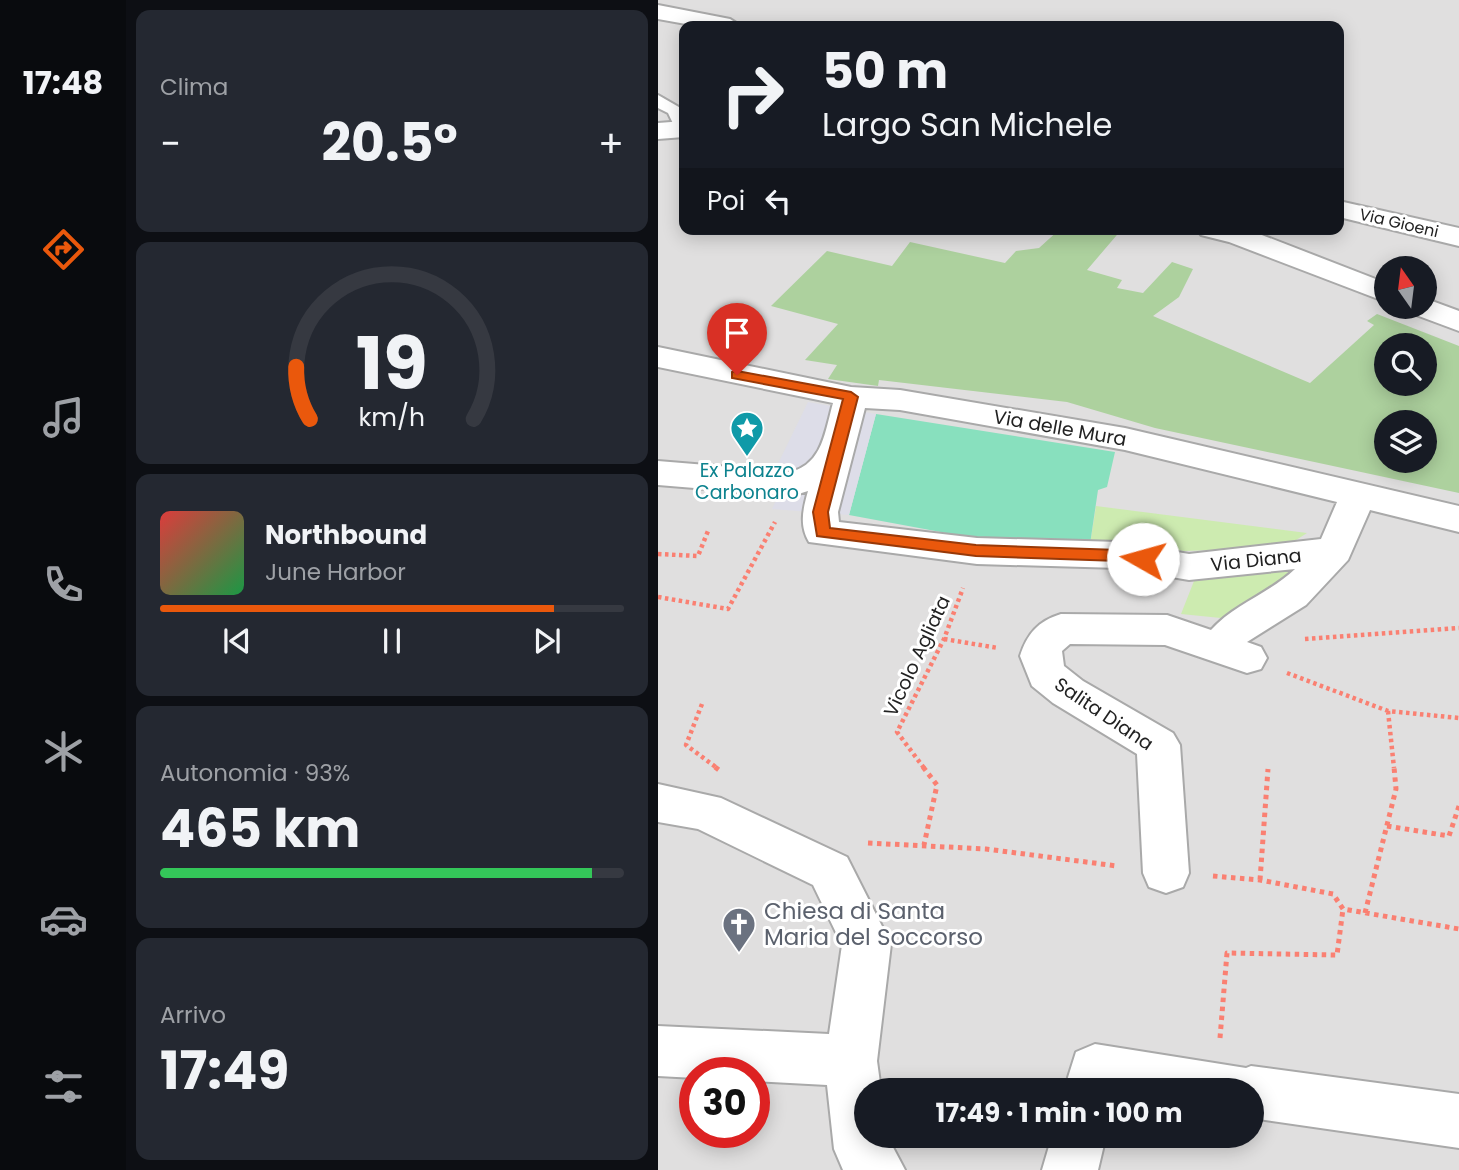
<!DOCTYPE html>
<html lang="it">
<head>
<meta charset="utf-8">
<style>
  :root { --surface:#171b24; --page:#242831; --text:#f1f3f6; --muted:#9ea1a6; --line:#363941; --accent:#ea580c }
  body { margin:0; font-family:Poppins,sans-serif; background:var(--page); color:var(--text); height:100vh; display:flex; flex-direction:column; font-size:26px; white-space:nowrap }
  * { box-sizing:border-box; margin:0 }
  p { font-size:23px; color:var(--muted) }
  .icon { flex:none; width:38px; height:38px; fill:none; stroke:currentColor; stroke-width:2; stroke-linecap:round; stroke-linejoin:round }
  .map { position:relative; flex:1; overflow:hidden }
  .panel { display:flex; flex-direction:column; gap:10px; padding:10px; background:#0d0f14; width:532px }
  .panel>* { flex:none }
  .banner { position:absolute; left:21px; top:21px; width:665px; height:214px; border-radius:14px; box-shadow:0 4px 18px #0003; background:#171b24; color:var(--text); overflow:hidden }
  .needle { width:46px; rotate:346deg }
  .tools { position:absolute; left:716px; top:256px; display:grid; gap:14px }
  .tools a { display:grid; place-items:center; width:63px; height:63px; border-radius:50%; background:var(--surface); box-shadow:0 4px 18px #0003; font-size:35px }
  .speed { position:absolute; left:21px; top:1057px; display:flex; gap:14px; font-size:35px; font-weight:700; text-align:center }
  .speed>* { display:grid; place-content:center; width:91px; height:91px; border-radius:50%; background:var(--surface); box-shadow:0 4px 18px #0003; line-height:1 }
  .speed .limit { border:10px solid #d22; background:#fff; color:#111 }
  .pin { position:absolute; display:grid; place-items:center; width:60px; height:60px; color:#fff; margin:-72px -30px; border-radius:50% 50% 50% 0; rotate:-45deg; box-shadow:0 0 7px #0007 }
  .pin .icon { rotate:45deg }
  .me { position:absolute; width:77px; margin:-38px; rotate:277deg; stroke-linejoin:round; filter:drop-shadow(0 0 5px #0008) }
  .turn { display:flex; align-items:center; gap:24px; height:147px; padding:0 28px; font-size:32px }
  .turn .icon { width:91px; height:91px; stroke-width:2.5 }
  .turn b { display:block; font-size:49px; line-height:60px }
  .then { display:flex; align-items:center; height:66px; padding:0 28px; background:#0003; gap:14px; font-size:26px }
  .big { font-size:52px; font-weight:700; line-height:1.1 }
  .panel .card { flex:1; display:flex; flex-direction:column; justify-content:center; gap:10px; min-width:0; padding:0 24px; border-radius:14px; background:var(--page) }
  .panel .dial { align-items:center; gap:0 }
  .dial svg { height:182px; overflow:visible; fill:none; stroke:var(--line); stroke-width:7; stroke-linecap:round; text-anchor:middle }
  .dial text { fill:var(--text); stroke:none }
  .song { display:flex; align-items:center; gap:21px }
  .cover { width:84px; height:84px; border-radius:10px; background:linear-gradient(135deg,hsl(0 70% 55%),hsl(140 70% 35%)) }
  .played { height:7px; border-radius:4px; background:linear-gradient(90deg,var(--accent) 85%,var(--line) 85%) }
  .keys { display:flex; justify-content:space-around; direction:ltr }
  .heat { display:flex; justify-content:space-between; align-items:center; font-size:38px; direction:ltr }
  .charge { height:10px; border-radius:5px; background:linear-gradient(90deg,#34c759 93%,var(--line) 0) }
  .trip { position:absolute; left:196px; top:1078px; width:410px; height:70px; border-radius:35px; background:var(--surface); box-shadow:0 4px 18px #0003; font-weight:700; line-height:70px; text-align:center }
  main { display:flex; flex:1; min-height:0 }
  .tabs { display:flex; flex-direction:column; width:126px; justify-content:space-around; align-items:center; background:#090b0e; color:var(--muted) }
  .tabs .icon { width:49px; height:49px }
  .tabs .current { color:var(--accent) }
  .tabs b { font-size:32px; color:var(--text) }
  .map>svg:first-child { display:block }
  .residential { fill:#e0dfdf; fill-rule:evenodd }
  .grass { fill:#cdebb0 }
  .forest { fill:#add19e; fill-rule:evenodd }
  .pitch { fill:#88e0be }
  .plaza { fill:#dddde8 }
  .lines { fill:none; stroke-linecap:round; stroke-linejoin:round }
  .lane-casing { stroke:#a9a9a9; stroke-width:4 }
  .street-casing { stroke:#a9a9a9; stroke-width:4 }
  .path-far1 { stroke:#fa8072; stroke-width:4.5; stroke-dasharray:3.5 3.5; stroke-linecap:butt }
  .path { stroke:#fa8072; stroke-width:5; stroke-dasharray:4.5 4.5; stroke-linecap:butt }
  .lane { fill:#fff; fill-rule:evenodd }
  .street { fill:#fff; fill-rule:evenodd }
  .route { fill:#ea580c; stroke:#983908; stroke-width:2 }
  .labels { text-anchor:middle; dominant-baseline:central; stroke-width:6; stroke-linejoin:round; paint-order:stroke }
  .far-street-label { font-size:16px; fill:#222; stroke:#fff }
  .street-label { font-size:19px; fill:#222; stroke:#fff }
  .culture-label { font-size:19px; fill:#0d838f; stroke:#fff }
  .near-worship-label { font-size:23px; fill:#5b616d; stroke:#fff; text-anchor:start }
</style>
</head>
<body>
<main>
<nav class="tabs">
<b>17:48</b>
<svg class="icon current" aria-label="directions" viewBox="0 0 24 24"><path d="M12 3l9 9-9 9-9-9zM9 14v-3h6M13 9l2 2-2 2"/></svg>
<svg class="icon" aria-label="music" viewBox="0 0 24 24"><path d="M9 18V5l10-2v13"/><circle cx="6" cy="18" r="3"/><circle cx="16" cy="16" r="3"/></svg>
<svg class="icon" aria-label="phone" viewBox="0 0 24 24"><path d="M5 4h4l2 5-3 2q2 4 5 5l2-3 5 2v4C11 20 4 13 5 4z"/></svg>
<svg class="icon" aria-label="climate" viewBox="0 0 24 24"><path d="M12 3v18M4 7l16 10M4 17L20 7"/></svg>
<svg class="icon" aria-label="car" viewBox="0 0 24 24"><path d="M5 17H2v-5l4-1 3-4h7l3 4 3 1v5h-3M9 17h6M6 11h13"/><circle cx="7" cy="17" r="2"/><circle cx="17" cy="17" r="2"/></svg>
<svg class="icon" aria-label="filters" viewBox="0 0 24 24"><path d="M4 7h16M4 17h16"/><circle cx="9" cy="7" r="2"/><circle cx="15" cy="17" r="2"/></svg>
</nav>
<section class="panel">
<div class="card"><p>Clima</p>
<div class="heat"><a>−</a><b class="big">20.5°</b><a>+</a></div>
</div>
<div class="card dial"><svg viewBox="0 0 100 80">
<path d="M14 69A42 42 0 1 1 86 69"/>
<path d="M14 69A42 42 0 0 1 8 46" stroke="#ea580c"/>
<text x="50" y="56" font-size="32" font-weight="700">19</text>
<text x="50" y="72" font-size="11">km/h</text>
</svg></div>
<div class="card">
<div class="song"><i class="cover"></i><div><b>Northbound</b><p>June Harbor</p></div></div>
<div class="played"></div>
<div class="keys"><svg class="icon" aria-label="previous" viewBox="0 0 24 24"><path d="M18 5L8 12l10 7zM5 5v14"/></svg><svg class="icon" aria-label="pause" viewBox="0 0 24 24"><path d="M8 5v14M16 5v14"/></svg><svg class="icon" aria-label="next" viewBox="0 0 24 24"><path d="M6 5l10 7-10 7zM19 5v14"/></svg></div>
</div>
<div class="card"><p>Autonomia · 93%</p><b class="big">465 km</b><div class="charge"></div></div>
<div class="card"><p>Arrivo</p><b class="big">17:49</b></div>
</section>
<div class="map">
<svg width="801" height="1170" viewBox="0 0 801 1170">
  <rect width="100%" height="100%" fill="#f2efe9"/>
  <path class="residential" d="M 0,0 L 801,0 L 801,1170 L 0,1170 ZM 26,26 L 681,26 L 681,229 L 26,229 ZM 728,268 L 766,268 L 766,306 L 728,306 ZM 728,345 L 766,345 L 766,383 L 728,383 ZM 728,422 L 766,422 L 766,460 L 728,460 ZM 37,1073 L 96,1073 L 96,1132 L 37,1132 ZM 208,1090 L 593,1090 L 593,1136 L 208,1136 Z"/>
  <path class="grass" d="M 438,506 L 649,533 L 632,544 L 585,549 L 527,551 L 480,547 L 431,551 Z
    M 638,570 L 592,606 L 563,618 L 523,614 L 536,581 Z"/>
  <path class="forest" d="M 402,229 L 464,229 L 429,270 L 464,280 L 459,288 L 485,293 L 514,262 L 535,269 L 521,297 L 495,316 L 652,383 L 716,325 L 709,321 L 719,314 L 801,346 L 801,493 L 497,428 L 409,402 L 221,380 L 220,386 L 170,379 L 179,365 L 147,360 L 180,324 L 113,306 L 169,251 L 234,266 L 252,242 L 347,263 L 358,251 L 381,248 ZM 728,345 L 766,345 L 766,383 L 728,383 ZM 728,422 L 766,422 L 766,460 L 728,460 Z"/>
  <path class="pitch" d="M 218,414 L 457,452 L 449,487 L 440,490 L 431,551 L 342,543 L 191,515 Z"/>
  <path class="plaza" d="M 150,402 L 218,414 L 191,515 L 114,509 L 122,492 L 115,474 Z"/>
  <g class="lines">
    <defs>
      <path id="lane" d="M 0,95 L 26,110 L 26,133 L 19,132 L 10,113 L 0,108 Z"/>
      <path id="street" d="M 0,5 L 72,19 L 83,26 L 39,26 L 0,19 Z
        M 26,121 L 26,137 L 0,139 L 0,123 Z
        M 681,201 L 801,228 L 801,246 L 681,217 Z
        M 539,229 L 591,230 L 728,283 L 728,302 L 571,242 L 543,235 Z
        M 766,298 L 801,311 L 801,331 L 750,312 L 746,306 L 766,306 Z
        M 0,347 L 193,387 L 242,390 L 467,428 L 801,506 L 801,532 L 712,510 L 690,560 L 648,605 L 589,642 L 603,647 L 609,658 L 603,669 L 589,673 L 507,645 L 412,644 L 404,651 L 406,666 L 425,681 L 515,733 L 522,745 L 531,873 L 525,887 L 508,893 L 491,887 L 485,873 L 479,754 L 395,703 L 374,686 L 362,656 C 369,634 380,621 403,614 L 509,615 L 553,630 C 576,604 612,593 637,569 L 531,580 L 461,568 L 319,564 L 151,542 C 141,525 145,509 150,491 L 134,496 L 0,485 L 0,461 L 133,472 C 165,463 167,431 175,403 L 0,367 ZM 207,408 L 242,410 L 467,450 L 679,502 L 663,539 L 531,554 L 461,542 L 319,538 L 181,522 L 180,512 Z
        M 0,784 L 63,798 L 189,857 L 233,944 L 219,1061 L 223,1090 L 208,1090 L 208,1136 L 229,1136 L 247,1170 L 185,1170 L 176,1149 L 169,1085 L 96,1081 L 96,1073 L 37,1073 L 37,1078 L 0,1076 L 0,1026 L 171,1034 L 184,945 L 155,885 L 40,829 L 0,822 Z
        M 437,1044 L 588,1068 L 593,1066 L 801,1094 L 801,1148 L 593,1118 L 593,1090 L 406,1090 L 418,1052 Z
        M 394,1136 L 448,1136 L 440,1170 L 384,1170 Z"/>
    </defs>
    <use href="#lane" class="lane-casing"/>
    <use href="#street" class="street-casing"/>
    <path class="path-far1" d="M 0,554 L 40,556 L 50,531
      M 0,597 L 70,609 L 117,522
      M 286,639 L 340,648
      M 647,639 L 801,628
      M 629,673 L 730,711 L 801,718
      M 44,704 L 28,745 L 59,768
      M 730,711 L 736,768
      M 266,768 L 239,732 L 286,639 L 305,588"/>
    <path class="path" d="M 57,767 L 61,770
      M 265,767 L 279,785 L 266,845
      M 729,826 L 791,836 L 801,806
      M 210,843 L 328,849 L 459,866
      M 555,876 L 602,880 L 675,894 L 685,909 L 801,929
      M 602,880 L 610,769
      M 707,913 L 738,789 L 736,767
      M 562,1038 L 569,953 L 679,955 L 685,909"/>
    <use href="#lane" class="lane"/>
    <use href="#street" class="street"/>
  </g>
  <path class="route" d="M 79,371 L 193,392 L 200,397 L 170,512 L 172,528 L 318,545 L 461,550 L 490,555 L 492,559 L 485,565 L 461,561 L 318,556 L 159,536 L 155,512 L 185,399 L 74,378 L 74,372 Z"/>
  <defs>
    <symbol id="sight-pin" viewBox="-11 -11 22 30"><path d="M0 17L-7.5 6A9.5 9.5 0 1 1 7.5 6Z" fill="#0f9aa8" stroke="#fff"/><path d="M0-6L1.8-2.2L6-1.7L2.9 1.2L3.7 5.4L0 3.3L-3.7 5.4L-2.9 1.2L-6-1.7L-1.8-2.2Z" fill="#fff"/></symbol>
    <symbol id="church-pin" viewBox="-11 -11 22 30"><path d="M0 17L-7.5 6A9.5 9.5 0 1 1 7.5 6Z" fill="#6b7280" stroke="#fff"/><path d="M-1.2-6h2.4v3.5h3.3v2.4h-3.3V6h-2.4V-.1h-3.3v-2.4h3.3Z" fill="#fff"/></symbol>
  </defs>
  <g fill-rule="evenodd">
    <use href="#sight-pin" x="70" y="409" width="38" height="52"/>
    <use href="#church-pin" x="62" y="905" width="38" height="52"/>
  </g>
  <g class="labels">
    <g class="far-street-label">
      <text transform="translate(741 223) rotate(13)">Via Gioeni</text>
    </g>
    <g class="street-label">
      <text transform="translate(402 428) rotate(10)">Via delle Mura</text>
      <text transform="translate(598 560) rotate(-6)">Via Diana</text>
      <text transform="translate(259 656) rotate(-65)">Vicolo Agliata</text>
      <text transform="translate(446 714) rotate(34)">Salita Diana</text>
    </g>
    <g class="culture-label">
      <text x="89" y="470">Ex Palazzo<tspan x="89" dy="22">Carbonaro</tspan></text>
    </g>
    <g class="near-worship-label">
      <text x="106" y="911">Chiesa di Santa<tspan x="106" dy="26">Maria del Soccorso</tspan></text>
    </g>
  </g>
</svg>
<div class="tools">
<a><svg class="needle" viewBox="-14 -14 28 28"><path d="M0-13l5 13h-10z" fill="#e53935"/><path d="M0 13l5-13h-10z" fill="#9ea1a6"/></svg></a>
<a><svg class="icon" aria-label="search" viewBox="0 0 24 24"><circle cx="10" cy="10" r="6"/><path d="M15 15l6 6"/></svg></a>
<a><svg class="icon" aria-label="layers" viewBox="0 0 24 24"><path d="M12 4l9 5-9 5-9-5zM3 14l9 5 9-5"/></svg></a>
</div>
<div class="speed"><div class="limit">30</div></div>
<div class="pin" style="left:79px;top:375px;background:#d93025"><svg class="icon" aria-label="arrive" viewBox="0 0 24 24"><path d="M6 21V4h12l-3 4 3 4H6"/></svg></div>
<svg class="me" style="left:485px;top:559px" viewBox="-20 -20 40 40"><circle r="19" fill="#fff"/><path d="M0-13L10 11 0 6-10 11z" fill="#ea580c"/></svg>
<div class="trip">17:49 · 1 min · 100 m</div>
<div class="banner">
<div class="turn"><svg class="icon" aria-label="right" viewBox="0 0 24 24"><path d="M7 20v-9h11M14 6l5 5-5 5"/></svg><div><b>50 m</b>Largo San Michele</div></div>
<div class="then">Poi<svg class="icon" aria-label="left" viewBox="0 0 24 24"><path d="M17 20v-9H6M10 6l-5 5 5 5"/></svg></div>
</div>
</div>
</main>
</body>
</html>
